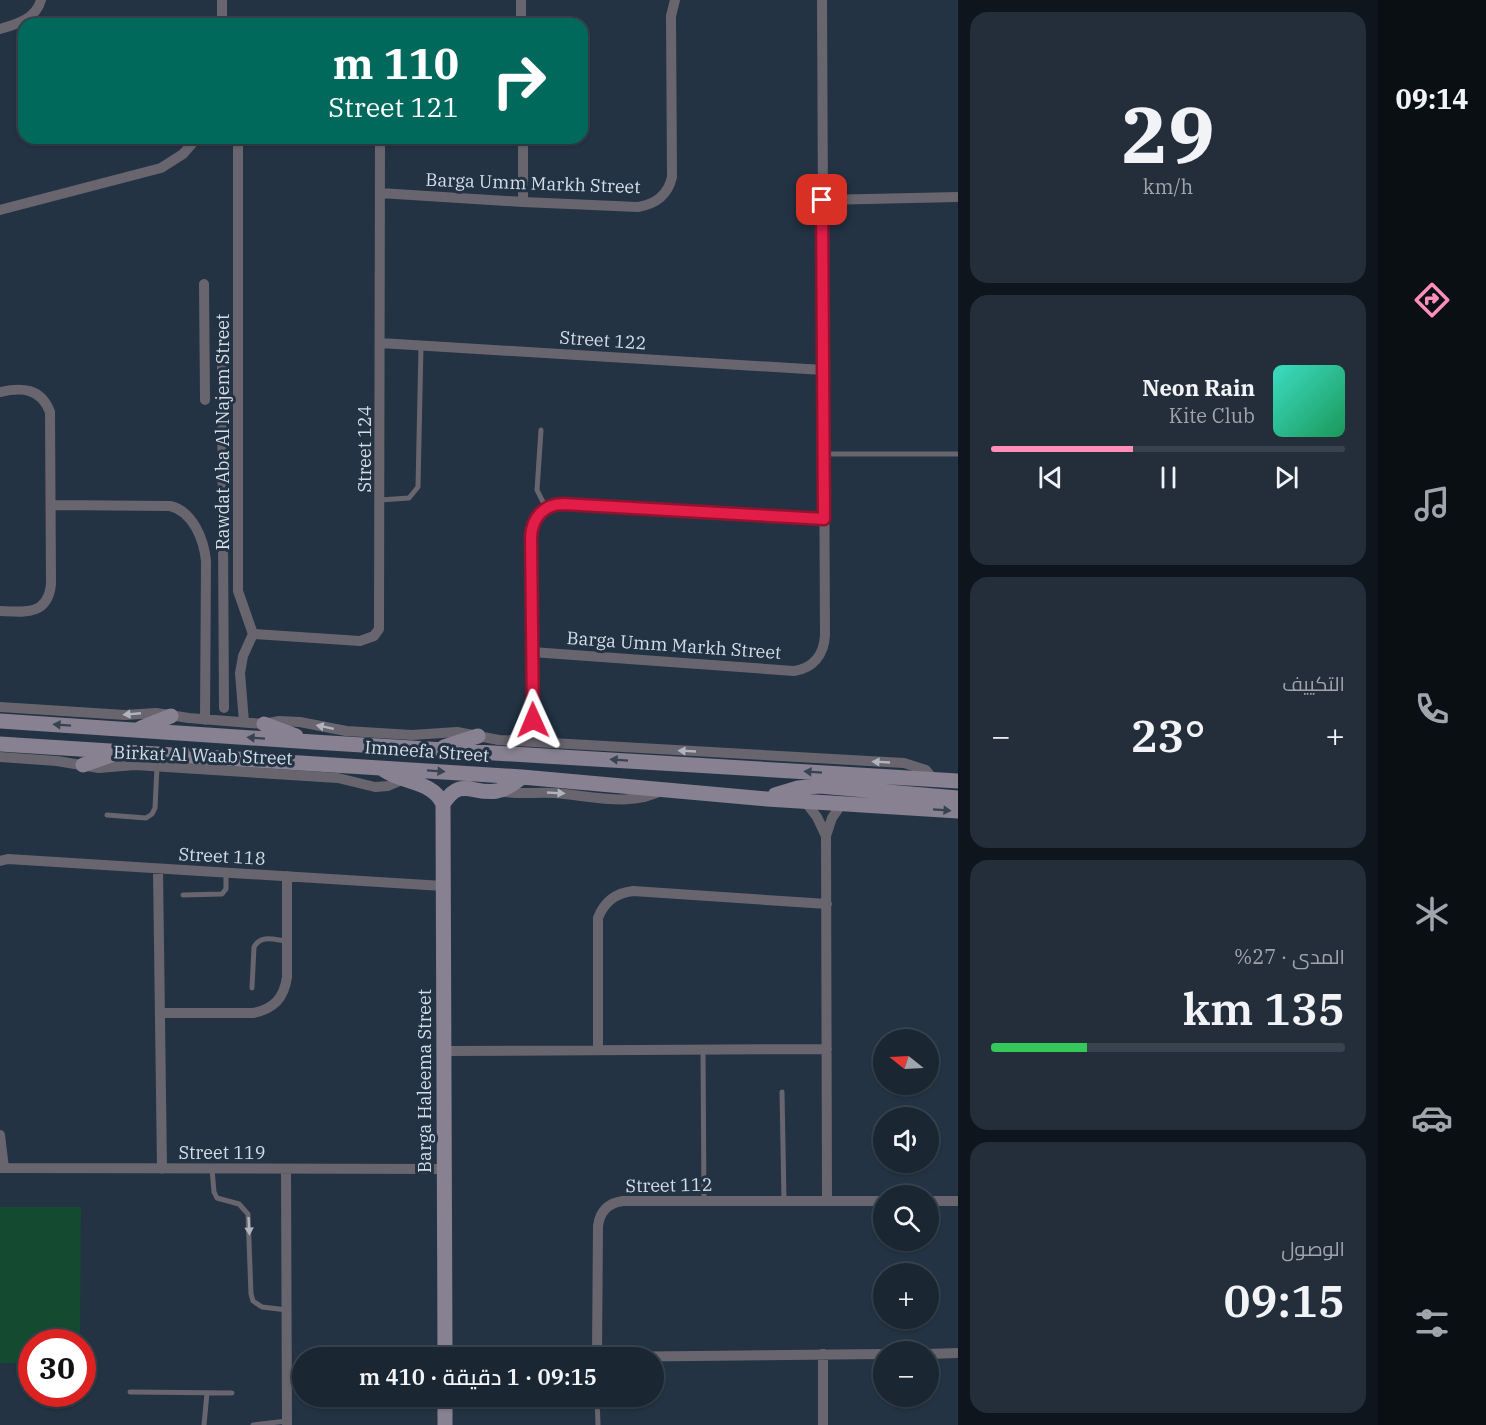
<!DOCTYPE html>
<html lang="ar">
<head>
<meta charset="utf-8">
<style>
  :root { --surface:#1a2632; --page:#232e3a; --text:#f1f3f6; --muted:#9fa5ac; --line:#38434d; --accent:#ff8eb9 }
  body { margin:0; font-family:"IBM Plex Serif",Cairo,serif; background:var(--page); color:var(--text); direction:rtl; height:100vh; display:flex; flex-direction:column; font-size:22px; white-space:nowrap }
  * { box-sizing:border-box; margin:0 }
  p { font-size:20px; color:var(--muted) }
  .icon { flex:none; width:33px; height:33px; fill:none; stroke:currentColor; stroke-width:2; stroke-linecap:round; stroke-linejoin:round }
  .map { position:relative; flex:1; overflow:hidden; direction:ltr }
  .panel { display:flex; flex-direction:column; gap:12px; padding:12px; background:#0e151c; width:420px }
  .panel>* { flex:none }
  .hud { position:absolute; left:18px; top:18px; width:570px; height:126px; border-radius:18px; box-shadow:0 2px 4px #0004,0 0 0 2px var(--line); direction:rtl; background:#00695c; color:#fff; overflow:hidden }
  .needle { width:39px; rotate:288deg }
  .controls { position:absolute; left:873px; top:1029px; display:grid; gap:12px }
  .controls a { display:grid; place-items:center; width:66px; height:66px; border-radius:50%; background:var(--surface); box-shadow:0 2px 4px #0004,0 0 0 2px var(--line); font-size:30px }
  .speed { position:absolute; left:18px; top:1329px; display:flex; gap:12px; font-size:30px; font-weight:700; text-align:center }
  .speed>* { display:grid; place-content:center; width:78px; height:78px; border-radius:50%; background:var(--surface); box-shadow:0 2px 4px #0004,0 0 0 2px var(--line); line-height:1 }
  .speed .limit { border:9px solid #d22; background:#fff; color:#111 }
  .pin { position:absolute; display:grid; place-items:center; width:51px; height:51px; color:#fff; margin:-26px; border-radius:12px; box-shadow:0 3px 9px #0006 }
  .me { position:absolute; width:66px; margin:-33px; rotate:359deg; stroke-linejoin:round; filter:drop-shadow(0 0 4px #0008) }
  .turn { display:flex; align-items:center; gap:21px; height:126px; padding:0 30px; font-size:27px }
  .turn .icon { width:78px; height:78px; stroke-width:2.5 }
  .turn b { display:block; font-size:42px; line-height:51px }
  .big { font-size:45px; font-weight:600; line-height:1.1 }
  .panel .card { flex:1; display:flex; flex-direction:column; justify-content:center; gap:9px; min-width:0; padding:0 21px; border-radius:18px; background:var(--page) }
  .panel .dial { align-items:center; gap:0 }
  .dial b { font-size:78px; line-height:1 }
  .song { display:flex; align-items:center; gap:18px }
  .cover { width:72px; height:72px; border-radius:9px; background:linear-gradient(135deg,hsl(170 70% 55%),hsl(150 70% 35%)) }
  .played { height:6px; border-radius:3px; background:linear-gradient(90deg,var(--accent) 40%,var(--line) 40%) }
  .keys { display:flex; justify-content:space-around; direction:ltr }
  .heat { display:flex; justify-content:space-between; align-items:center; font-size:33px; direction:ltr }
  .charge { height:9px; border-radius:4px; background:linear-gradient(90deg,#34c759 27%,var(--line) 0) }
  .trip { position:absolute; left:292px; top:1347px; width:372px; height:60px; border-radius:30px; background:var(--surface); box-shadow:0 2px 4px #0004,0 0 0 2px var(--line); font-weight:600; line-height:60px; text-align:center; direction:rtl }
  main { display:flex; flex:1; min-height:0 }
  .dock { display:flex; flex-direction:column; width:108px; justify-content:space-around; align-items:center; background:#0a0f14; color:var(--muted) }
  .dock .icon { width:42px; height:42px }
  .dock .active { color:var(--accent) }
  .dock b { font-size:27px; color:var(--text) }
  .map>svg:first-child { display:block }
  .green { fill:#144a2f }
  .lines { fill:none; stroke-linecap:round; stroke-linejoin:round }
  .lane { stroke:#69656e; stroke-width:5 }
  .street { stroke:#69656e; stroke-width:10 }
  .secondary { stroke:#888191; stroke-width:15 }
  .oneway { fill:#afb4be }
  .oneway2 { fill:#374353 }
  .route-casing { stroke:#92132f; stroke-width:15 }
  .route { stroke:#e11d48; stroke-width:10 }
  .labels { text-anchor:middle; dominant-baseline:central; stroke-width:6; stroke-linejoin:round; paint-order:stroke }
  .street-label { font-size:18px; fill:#d4dee9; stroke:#233343 }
</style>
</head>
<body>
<main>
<nav class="dock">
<b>09:14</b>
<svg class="icon active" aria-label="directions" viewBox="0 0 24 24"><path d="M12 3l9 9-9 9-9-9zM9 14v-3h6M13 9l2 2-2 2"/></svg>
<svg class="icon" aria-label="music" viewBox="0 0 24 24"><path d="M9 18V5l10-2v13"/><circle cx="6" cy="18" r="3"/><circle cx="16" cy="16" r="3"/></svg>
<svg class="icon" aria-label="phone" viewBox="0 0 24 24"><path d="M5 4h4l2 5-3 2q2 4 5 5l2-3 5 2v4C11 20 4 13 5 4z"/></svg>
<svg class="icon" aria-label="climate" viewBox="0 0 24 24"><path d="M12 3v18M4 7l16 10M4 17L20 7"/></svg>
<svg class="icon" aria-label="car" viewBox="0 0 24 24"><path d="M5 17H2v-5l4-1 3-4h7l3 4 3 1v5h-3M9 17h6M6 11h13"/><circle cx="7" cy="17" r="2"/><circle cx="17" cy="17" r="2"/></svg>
<svg class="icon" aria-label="filters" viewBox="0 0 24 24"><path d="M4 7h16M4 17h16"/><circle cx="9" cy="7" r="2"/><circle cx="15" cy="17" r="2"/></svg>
</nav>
<section class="panel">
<div class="card dial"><b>29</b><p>km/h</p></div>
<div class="card">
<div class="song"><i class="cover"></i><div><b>Neon Rain</b><p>Kite Club</p></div></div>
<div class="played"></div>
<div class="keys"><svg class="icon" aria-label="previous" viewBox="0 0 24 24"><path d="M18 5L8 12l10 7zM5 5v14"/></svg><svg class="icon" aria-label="pause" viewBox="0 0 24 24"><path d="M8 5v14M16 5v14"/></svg><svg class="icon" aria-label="next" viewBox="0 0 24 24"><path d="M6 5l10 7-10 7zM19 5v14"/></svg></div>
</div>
<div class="card"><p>التكييف</p>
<div class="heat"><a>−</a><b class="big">23°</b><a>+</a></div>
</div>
<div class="card"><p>المدى · 27%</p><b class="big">135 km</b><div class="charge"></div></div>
<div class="card"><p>الوصول</p><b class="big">09:15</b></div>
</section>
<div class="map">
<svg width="958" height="1425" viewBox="0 0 958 1425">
  <rect width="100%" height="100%" fill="#233343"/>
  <path class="green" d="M 0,1207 L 81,1207 L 80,1342 L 32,1342 L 31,1363 L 0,1363 Z"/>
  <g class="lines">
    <path class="lane" d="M 541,430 L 537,490 L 546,508
      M 824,454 L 958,454
      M 380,500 L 409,498 L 418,487 L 421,346
      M 107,815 L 146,818 L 152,814 L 155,808 L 157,767
      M 183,895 L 222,894 L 226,889 L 226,873
      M 252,988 L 254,947 C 261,934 275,940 287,941
      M 703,1050 L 704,1201
      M 782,1092 L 784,1201
      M 212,1169 L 214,1192 L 217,1198 L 239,1204 L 248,1214 L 251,1294 L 253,1301 L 262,1307 L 287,1310
      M 287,1382 L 303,1381
      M 130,1392 L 232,1393
      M 597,1396 L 598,1425
      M 204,1425 L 207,1393
      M 253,1425 L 287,1421"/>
    <path class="street" d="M 222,0 L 222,24
      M 521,0 L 521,24
      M 0,29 C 17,24 36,19 41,0
      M 238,138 L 238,591 L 253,634 L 243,656 L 240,673 L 244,722
      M 523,138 L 523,202
      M 380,193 L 523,202 L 638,207 C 656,204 668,195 672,177 L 671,16 L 675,0
      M 822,200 L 958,197
      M 0,210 L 161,168 L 183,154 L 197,138
      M 204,284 L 205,400
      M 380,343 L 823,370
      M 222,367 L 224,708
      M 0,392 C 22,387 41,388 50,412 L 51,584 C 48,616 24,612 0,611
      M 51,505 L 170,506 C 193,511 204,540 206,561 L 205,720
      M 253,634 L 360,641 L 374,636 L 379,629 L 380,138
      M 532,652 L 794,671 C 813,668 824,655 825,635 L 822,0
      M 0,707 L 125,715 L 156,713 L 189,718 L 264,724 L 279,721 L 300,722 L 346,731 L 412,735 L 457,732 L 499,740 L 904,763 L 926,770 L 934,780
      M 511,740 L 521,734 L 533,720
      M 551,743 L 538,731 L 533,720 L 531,537 C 532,518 544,504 563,504 L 824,519
      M 0,757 L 57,761 L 99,768 L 135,765 L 338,778 L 375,787 L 388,786 L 402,780
      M 498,791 C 517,795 534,792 553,793 C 588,795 631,808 663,790
      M 804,800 L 817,817 L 826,836
      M 0,861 L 8,859 L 443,886
      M 158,869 L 162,1169
      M 160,1013 L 253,1013 C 274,1009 284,998 287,977 L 287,876
      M 598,1050 L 598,918 C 604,902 615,893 633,891 L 827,904
      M 444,1051 L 827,1049
      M 0,1135 L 4,1168
      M 0,1168 L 444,1169
      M 286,1169 L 287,1425
      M 827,1201 L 826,836 L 832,818 L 843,802
      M 928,1201 L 958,1201
      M 823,1354 L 823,1425
      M 928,1354 L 958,1353
      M 597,1355 L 598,1226 C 600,1211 608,1203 623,1201 L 884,1201
      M 496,1358 L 884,1354"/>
    <path class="secondary" d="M 0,721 L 313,742 L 958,781
      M 264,724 L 296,736
      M 141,728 L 171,716
      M 0,744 L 522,777 L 767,799 L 958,811
      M 444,747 L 478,736
      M 83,765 L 114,754
      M 384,770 C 403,783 433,781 443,804 L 445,1358
      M 775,795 L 798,788 L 819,786 L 958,798
      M 443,804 C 461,776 472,795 497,791 C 507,789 514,783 522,777
      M 445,1396 L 445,1425"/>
  </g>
  <defs><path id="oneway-solid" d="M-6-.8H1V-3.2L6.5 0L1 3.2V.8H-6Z" transform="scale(1.5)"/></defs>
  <g class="oneway">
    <use href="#oneway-solid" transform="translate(132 714) rotate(175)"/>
    <use href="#oneway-solid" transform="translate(325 727) rotate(-168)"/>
    <use href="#oneway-solid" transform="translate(687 751) rotate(-177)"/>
    <use href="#oneway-solid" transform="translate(881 762) rotate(-177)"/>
    <use href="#oneway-solid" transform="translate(556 793) rotate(3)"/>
    <use href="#oneway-solid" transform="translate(249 1226) rotate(87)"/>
  </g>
  <g class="oneway2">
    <use href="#oneway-solid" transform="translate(62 725) rotate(-176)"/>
    <use href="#oneway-solid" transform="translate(256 738) rotate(-176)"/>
    <use href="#oneway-solid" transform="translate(619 760) rotate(-176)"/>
    <use href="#oneway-solid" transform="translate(436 771) rotate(4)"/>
    <use href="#oneway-solid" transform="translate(813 772) rotate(-176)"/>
    <use href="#oneway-solid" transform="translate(942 810) rotate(4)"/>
  </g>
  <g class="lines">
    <defs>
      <path id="route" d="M 533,720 L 531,537 C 532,518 544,504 563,504 L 824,519 L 822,200"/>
    </defs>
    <use href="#route" class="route-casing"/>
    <use href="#route" class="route"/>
  </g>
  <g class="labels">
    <g class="street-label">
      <text transform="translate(533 183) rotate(2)">Barga Umm Markh Street</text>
      <text transform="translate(603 340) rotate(4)">Street 122</text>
      <text transform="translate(222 432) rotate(-90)">Rawdat Aba Al Najem Street</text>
      <text transform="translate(364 449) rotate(-90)">Street 124</text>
      <text transform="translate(674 645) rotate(4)">Barga Umm Markh Street</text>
      <text transform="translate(427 751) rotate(4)">Imneefa Street</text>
      <text transform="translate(203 755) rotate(2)">Birkat Al Waab Street</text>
      <text transform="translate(222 856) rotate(3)">Street 118</text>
      <text transform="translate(424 1081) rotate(-90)">Barga Haleema Street</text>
      <text x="222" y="1152">Street 119</text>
      <text transform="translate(669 1185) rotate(-1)">Street 112</text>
    </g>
  </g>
</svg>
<div class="controls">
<a><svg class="needle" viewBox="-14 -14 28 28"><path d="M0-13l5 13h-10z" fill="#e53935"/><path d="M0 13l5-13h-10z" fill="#9fa5ac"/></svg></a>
<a><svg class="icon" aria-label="sound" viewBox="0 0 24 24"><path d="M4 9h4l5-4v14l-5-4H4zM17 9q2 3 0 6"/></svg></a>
<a><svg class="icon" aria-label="search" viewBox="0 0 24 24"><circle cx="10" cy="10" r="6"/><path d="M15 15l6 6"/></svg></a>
<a>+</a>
<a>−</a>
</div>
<div class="speed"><div class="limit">30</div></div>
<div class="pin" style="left:822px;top:200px;background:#d93025"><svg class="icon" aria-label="arrive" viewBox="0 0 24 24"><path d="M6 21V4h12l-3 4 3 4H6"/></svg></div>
<svg class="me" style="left:533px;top:720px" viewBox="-20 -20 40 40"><path d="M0-17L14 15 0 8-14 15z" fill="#e11d48" stroke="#fff" stroke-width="4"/></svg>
<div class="trip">09:15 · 1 دقيقة · 410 m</div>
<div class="hud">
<div class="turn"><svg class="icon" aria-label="right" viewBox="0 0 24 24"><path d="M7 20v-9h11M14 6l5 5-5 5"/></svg><div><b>110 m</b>Street 121</div></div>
</div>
</div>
</main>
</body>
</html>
